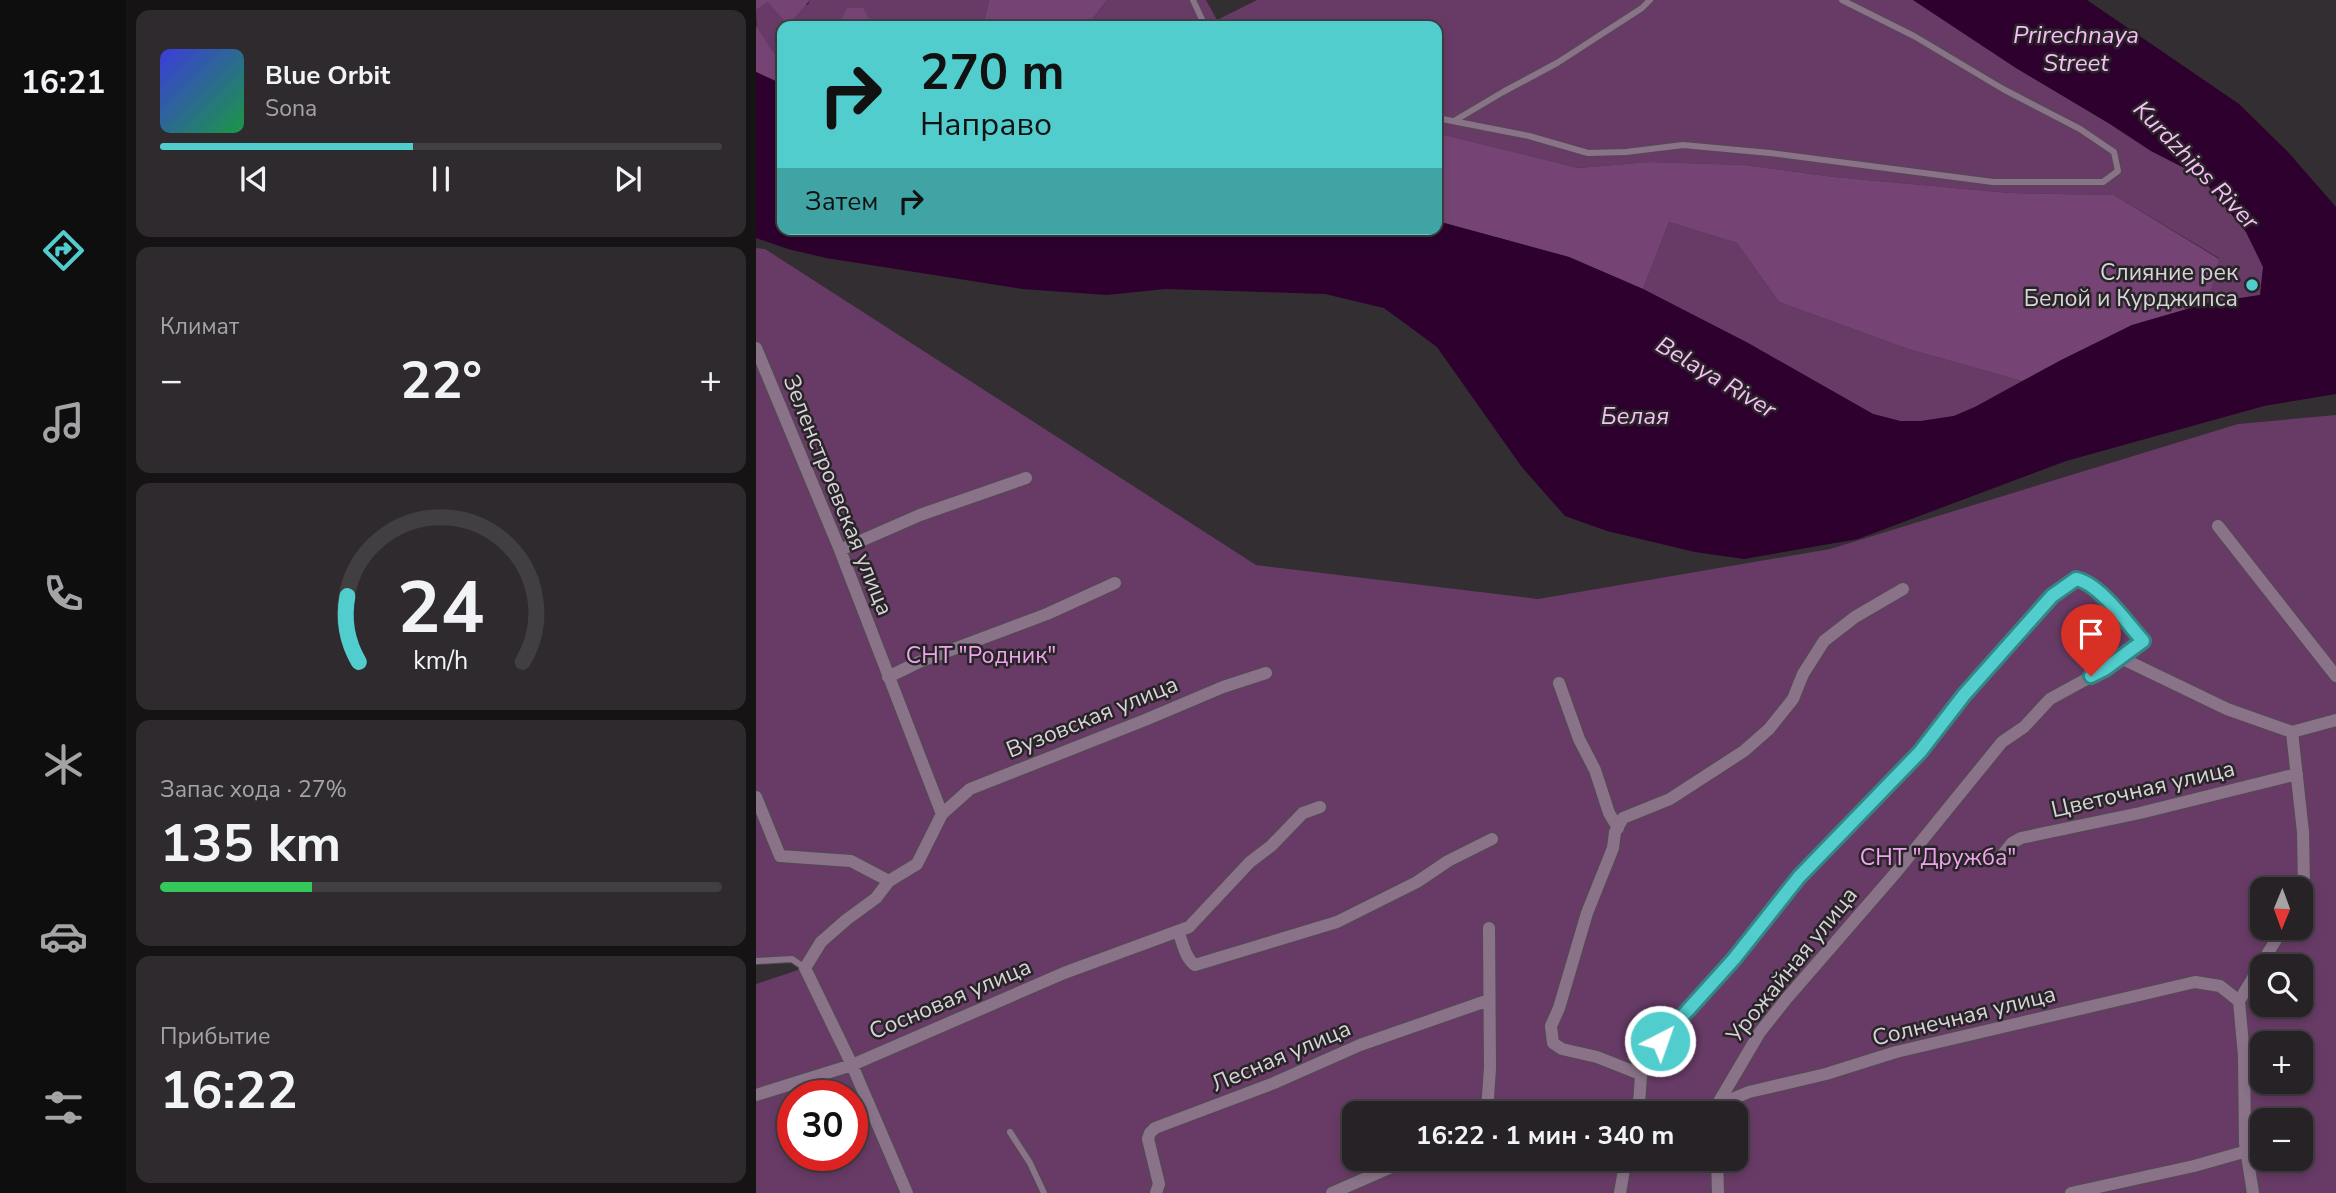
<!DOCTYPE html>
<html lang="ru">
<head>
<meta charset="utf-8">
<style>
  :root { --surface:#262225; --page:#2e2a2d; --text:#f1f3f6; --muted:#a4a4a7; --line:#423f42; --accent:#52cdcd }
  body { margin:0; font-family:"Nunito Sans",sans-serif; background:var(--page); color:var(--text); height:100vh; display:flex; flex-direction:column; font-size:26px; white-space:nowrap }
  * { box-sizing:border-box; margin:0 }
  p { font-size:23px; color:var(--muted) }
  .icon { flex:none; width:38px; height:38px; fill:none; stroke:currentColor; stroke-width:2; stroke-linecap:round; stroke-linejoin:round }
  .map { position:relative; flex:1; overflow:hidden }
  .sheet { display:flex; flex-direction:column; gap:10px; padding:10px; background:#151314; width:630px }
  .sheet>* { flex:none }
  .top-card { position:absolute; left:21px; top:21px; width:665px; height:214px; border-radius:14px; box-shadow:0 4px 10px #0003,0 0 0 2px var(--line); background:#52cdcd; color:#111; overflow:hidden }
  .needle { width:46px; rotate:181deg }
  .controls { position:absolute; left:1494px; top:877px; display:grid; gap:14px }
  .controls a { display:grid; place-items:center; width:63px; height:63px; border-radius:14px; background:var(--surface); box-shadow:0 4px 10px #0003,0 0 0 2px var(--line); font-size:35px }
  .speed { position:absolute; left:21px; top:1080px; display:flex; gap:14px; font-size:35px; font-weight:700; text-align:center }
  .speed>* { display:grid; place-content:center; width:91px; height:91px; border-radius:50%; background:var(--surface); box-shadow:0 4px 10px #0003,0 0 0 2px var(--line); line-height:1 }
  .speed .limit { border:10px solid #d22; background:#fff; color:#111 }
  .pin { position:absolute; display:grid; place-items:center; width:60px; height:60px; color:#fff; margin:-72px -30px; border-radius:50% 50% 50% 0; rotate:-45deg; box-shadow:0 0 7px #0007 }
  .pin .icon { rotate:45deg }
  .me { position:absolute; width:77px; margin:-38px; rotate:41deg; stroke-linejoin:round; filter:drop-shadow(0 0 5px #0008) }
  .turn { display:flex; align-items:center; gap:24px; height:147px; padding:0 28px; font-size:32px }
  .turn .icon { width:91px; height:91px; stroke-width:2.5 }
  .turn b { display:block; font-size:49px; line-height:60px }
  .then { display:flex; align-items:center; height:66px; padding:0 28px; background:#0003; gap:14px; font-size:26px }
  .big { font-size:52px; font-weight:700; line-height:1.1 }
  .sheet .tile { flex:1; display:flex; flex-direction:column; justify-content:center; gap:10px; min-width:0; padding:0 24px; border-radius:14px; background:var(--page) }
  .sheet .dial { align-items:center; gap:0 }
  .dial svg { height:182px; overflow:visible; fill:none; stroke:var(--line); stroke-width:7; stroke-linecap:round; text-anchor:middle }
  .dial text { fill:var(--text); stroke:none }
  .song { display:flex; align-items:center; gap:21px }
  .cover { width:84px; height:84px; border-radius:10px; background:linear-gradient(135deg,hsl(240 70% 55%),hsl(140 70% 35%)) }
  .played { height:7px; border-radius:4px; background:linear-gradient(90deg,var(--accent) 45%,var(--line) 45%) }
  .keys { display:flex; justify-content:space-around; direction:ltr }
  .heat { display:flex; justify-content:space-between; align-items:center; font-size:38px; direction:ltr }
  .charge { height:10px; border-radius:5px; background:linear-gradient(90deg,#34c759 27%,var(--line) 0) }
  .trip { position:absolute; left:586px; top:1101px; width:406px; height:70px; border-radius:14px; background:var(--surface); box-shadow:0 4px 10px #0003,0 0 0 2px var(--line); font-weight:700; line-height:70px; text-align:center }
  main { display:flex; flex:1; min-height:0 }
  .menu { display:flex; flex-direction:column; width:126px; justify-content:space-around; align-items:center; background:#0f0e0f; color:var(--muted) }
  .menu .icon { width:49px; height:49px }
  .menu .active { color:var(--accent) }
  .menu b { font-size:32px; color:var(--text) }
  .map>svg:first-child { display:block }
  .green { fill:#673b66; fill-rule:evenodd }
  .forest { fill:#754474 }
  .water { fill:#2d002e }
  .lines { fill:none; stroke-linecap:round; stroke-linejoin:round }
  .service-casing { stroke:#504c4f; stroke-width:8 }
  .minor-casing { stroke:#504c4f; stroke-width:14 }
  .service { stroke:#8a7389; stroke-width:6 }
  .minor { stroke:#8a7389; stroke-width:12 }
  .route-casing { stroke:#358585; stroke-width:18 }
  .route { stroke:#52cdcd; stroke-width:12 }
  .poi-dot { fill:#52cdcd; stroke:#282428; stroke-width:2.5 }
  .labels { text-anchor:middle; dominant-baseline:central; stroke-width:5; stroke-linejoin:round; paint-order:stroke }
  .poi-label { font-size:23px; fill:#d6d4d6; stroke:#282428; text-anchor:end }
  .street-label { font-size:23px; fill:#d6d4d6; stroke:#282428 }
  .park-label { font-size:23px; fill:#eda4eb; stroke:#282428 }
  .water-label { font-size:24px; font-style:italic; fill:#f9bdf7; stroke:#282428 }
</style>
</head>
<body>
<main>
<nav class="menu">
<b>16:21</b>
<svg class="icon active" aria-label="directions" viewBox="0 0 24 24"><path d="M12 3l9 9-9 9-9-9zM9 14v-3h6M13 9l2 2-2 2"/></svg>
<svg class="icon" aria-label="music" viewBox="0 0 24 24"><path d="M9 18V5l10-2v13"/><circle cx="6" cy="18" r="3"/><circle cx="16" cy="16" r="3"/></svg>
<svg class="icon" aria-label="phone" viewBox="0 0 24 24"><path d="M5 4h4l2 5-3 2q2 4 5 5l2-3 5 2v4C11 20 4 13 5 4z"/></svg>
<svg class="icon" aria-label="climate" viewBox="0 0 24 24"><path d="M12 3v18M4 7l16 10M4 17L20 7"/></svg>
<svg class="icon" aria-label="car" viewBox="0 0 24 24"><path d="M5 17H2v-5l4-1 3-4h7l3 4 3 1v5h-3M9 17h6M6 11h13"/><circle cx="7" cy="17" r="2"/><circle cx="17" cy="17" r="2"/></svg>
<svg class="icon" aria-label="filters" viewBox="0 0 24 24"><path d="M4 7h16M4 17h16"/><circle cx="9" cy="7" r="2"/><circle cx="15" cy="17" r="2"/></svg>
</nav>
<section class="sheet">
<div class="tile">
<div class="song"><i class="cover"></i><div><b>Blue Orbit</b><p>Sona</p></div></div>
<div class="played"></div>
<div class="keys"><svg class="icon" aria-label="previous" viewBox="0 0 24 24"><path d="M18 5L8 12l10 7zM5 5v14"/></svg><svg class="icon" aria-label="pause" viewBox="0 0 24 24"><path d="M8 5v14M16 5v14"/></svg><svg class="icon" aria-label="next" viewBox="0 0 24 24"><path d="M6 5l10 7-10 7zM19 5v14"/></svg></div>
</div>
<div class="tile"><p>Климат</p>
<div class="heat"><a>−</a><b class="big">22°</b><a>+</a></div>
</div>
<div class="tile dial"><svg viewBox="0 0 100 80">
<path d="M14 69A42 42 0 1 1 86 69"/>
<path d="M14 69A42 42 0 0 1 9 40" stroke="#52cdcd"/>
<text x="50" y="56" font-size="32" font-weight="700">24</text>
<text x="50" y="72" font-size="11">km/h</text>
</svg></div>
<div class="tile"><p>Запас хода · 27%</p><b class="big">135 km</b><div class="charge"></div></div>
<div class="tile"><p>Прибытие</p><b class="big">16:22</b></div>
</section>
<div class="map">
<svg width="1580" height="1193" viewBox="0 0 1580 1193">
  <rect width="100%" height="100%" fill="#322e31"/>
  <path class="green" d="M 54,0 L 233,0 L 227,26 L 26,26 L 26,66 L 24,65 L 1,31 L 0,10 L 12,2 L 52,5 Z
    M 351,0 L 450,0 L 461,20 L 501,0 L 1157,0 L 1260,68 L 1354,124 L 1395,151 L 1444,176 L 1490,232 L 1508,267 L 1504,295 L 1452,303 L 1463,258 L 1358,195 L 1254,193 L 1078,177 L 988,165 L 894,162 L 822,168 L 681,133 L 681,26 L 331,26 Z
    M 913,222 L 981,243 L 1023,302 L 1152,349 L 1266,381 L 1219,407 L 1198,416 L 1165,421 L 1144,421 L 1117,414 L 992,343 L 887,289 Z
    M 0,248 L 9,249 L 500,565 L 782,599 L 1074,549 L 1482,424 L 1580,415 L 1580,1193 L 0,1193 L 0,984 L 48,968 L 36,959 L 0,961 ZM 1507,889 L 1545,889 L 1545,928 L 1507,928 ZM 1507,966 L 1545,966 L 1545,1004 L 1507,1004 ZM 1507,1043 L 1545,1043 L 1545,1082 L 1507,1082 ZM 37,1096 L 96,1096 L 96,1155 L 37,1155 ZM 598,1113 L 980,1113 L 980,1158 L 598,1158 ZM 1507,1120 L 1545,1120 L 1545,1158 L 1507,1158 Z"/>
  <path class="forest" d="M 0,0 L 54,0 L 32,25 L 12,2 L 0,10 Z
    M 233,0 L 351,0 L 331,26 L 227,26 Z
    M 91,8 L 107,8 L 116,24 L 115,26 L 86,26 L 84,21 Z
    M 0,26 L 26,66 L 26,84 L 0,72 Z
    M 681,133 L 822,168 L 894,162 L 988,165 L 1078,177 L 1254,193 L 1358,195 L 1463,259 L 1452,303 L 1376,325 L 1266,381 L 1152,349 L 1023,302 L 981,243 L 913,222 L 887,289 L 813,257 L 681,221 Z"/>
  <path class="water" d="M 1157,0 L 1331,0 L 1483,104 L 1532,152 L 1580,207 L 1580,394 L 1508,406 L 1310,461 L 1102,539 L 988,559 L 939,552 L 851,531 L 809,516 L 765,466 L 681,347 L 628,308 L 569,294 L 409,289 L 351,295 L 266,289 L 70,258 L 32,249 L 0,238 L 0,72 L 26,84 L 26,229 L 681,229 L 681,221 L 813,257 L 887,289 L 992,343 L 1117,414 L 1144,421 L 1165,421 L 1198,416 L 1219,407 L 1305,360 L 1376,325 L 1452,303 L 1504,295 L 1507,267 L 1490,232 L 1444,176 L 1395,151 L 1354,124 L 1260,68 Z"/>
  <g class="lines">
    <defs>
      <path id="service" d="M 437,0 L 449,26
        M 681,118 L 773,136 L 832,153 L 870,152 L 927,145 L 1014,153 L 1237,182 L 1347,182 L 1362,171 L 1358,152 L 1324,129 L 1247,89 L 1158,36 L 1086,0
        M 698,121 L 747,92 L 801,63 L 886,8 L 894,0
        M 0,961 L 36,959 L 49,968
        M 254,1132 L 274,1163 L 288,1193"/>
      <path id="minor" d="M 0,348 L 84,550 L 186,814
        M 1462,526 L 1580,676
        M 84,550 L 164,515 L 270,478
        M 1365,658 L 1471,709 L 1536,732 L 1580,720
        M 132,677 L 163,662 L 291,614 L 359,583
        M 803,683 L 823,739 L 839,770 L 853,813 L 862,828
        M 1536,732 L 1547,832 L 1548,884 L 1545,890
        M 0,797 L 24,856 L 95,861 L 133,881 L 161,864 L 186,814 L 214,789 L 389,720 L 467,687 L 510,673
        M 1248,853 L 1256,843 L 1265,838 L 1384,813 L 1541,774
        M 133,881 L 120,898 L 90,920 L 65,942 L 49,968 L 96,1065 L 151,1193
        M 422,931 C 427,943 429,958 439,965 L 581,922 L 661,882 L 692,861 L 736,839
        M 884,1074 L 841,1057 L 806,1049 L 797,1043 L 795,1026 L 803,1008 L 831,913 L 857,848 L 859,832 L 867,818 L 914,799 L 988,751 L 1013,729 L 1037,699 L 1047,674 L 1068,641 L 1099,617 L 1147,589
        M 0,1095 L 96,1065 L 308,973 L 433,927 L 494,862 L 515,846 L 547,813 L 564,807
        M 729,1113 L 731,1111 L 734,1068 L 733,928
        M 881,1113 C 886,1094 882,1077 889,1058 L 978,959 L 1043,877 L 1164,752 L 1207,695 L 1296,596 L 1320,579 L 1330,581 L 1387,641 L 1349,669 L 1294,699 L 1268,727 L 1246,742 L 1142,870 L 1031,998 L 1004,1032 L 961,1105 L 960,1113
        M 942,1113 L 993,1092 L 1070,1074 L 1140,1052 L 1439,982 L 1464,986 L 1483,1001
        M 961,1158 L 962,1193
        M 400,1193 L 403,1184 L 392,1139 L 394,1133 L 399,1128 L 518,1083 L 604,1045 L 733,1000
        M 576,1193 L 656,1158
        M 864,1193 L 870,1158
        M 1315,1193 L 1438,1166 L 1491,1151
        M 1497,1193 L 1489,1143 L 1488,1056 L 1483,1001 L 1527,928"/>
    </defs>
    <use href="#service" class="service-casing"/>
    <use href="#minor" class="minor-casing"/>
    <use href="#service" class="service"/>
    <use href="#minor" class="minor"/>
  </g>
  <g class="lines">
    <defs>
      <path id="route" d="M 904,1041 L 978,959 L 1043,877 L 1164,752 L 1208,695 L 1296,596 L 1320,579 C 1343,583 1371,623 1387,641 L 1349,669 L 1335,676"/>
    </defs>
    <use href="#route" class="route-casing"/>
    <use href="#route" class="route"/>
  </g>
  <circle class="poi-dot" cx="1496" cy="285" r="7"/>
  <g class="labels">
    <g class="poi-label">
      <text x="1482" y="272">Слияние рек<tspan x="1482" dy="26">Белой и Курджипса</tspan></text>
    </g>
    <g class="street-label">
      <text transform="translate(82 495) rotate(68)">Зеленстроевская улица</text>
      <text transform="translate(336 717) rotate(-22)">Вузовская улица</text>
      <text transform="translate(1387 789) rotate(-13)">Цветочная улица</text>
      <text transform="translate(1036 965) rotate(-51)">Урожайная улица</text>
      <text transform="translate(194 999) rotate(-23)">Сосновая улица</text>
      <text transform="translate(1208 1016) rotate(-14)">Солнечная улица</text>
      <text transform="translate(525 1056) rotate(-23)">Лесная улица</text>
    </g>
    <g class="park-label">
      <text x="225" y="655">СНТ "Родник"</text>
      <text x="1182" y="857">СНТ "Дружба"</text>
    </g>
    <g class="water-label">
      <text x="1320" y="35">Prirechnaya<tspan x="1320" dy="28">Street</tspan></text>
      <text transform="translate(1440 165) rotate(46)">Kurdzhips River</text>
      <text transform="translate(960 377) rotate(31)">Belaya River</text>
      <text x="879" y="416">Белая</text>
    </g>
  </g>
</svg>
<div class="controls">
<a><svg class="needle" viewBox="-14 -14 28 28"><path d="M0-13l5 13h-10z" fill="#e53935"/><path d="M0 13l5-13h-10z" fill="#a4a4a7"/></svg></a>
<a><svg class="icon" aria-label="search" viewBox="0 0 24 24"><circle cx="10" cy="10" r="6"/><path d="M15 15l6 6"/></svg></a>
<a>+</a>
<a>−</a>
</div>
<div class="speed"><div class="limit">30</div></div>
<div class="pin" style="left:1335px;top:676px;background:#d93025"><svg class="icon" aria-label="arrive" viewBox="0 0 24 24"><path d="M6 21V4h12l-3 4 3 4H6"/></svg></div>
<svg class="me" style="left:904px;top:1041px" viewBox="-20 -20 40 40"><circle r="17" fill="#52cdcd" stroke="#fff" stroke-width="3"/><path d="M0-11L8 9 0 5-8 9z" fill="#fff"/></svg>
<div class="trip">16:22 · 1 мин · 340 m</div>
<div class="top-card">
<div class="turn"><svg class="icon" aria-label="right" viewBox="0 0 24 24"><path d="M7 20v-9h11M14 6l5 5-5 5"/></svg><div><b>270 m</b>Направо</div></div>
<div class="then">Затем<svg class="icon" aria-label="right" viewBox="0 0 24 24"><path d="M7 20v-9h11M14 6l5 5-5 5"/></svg></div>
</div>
</div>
</main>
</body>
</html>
